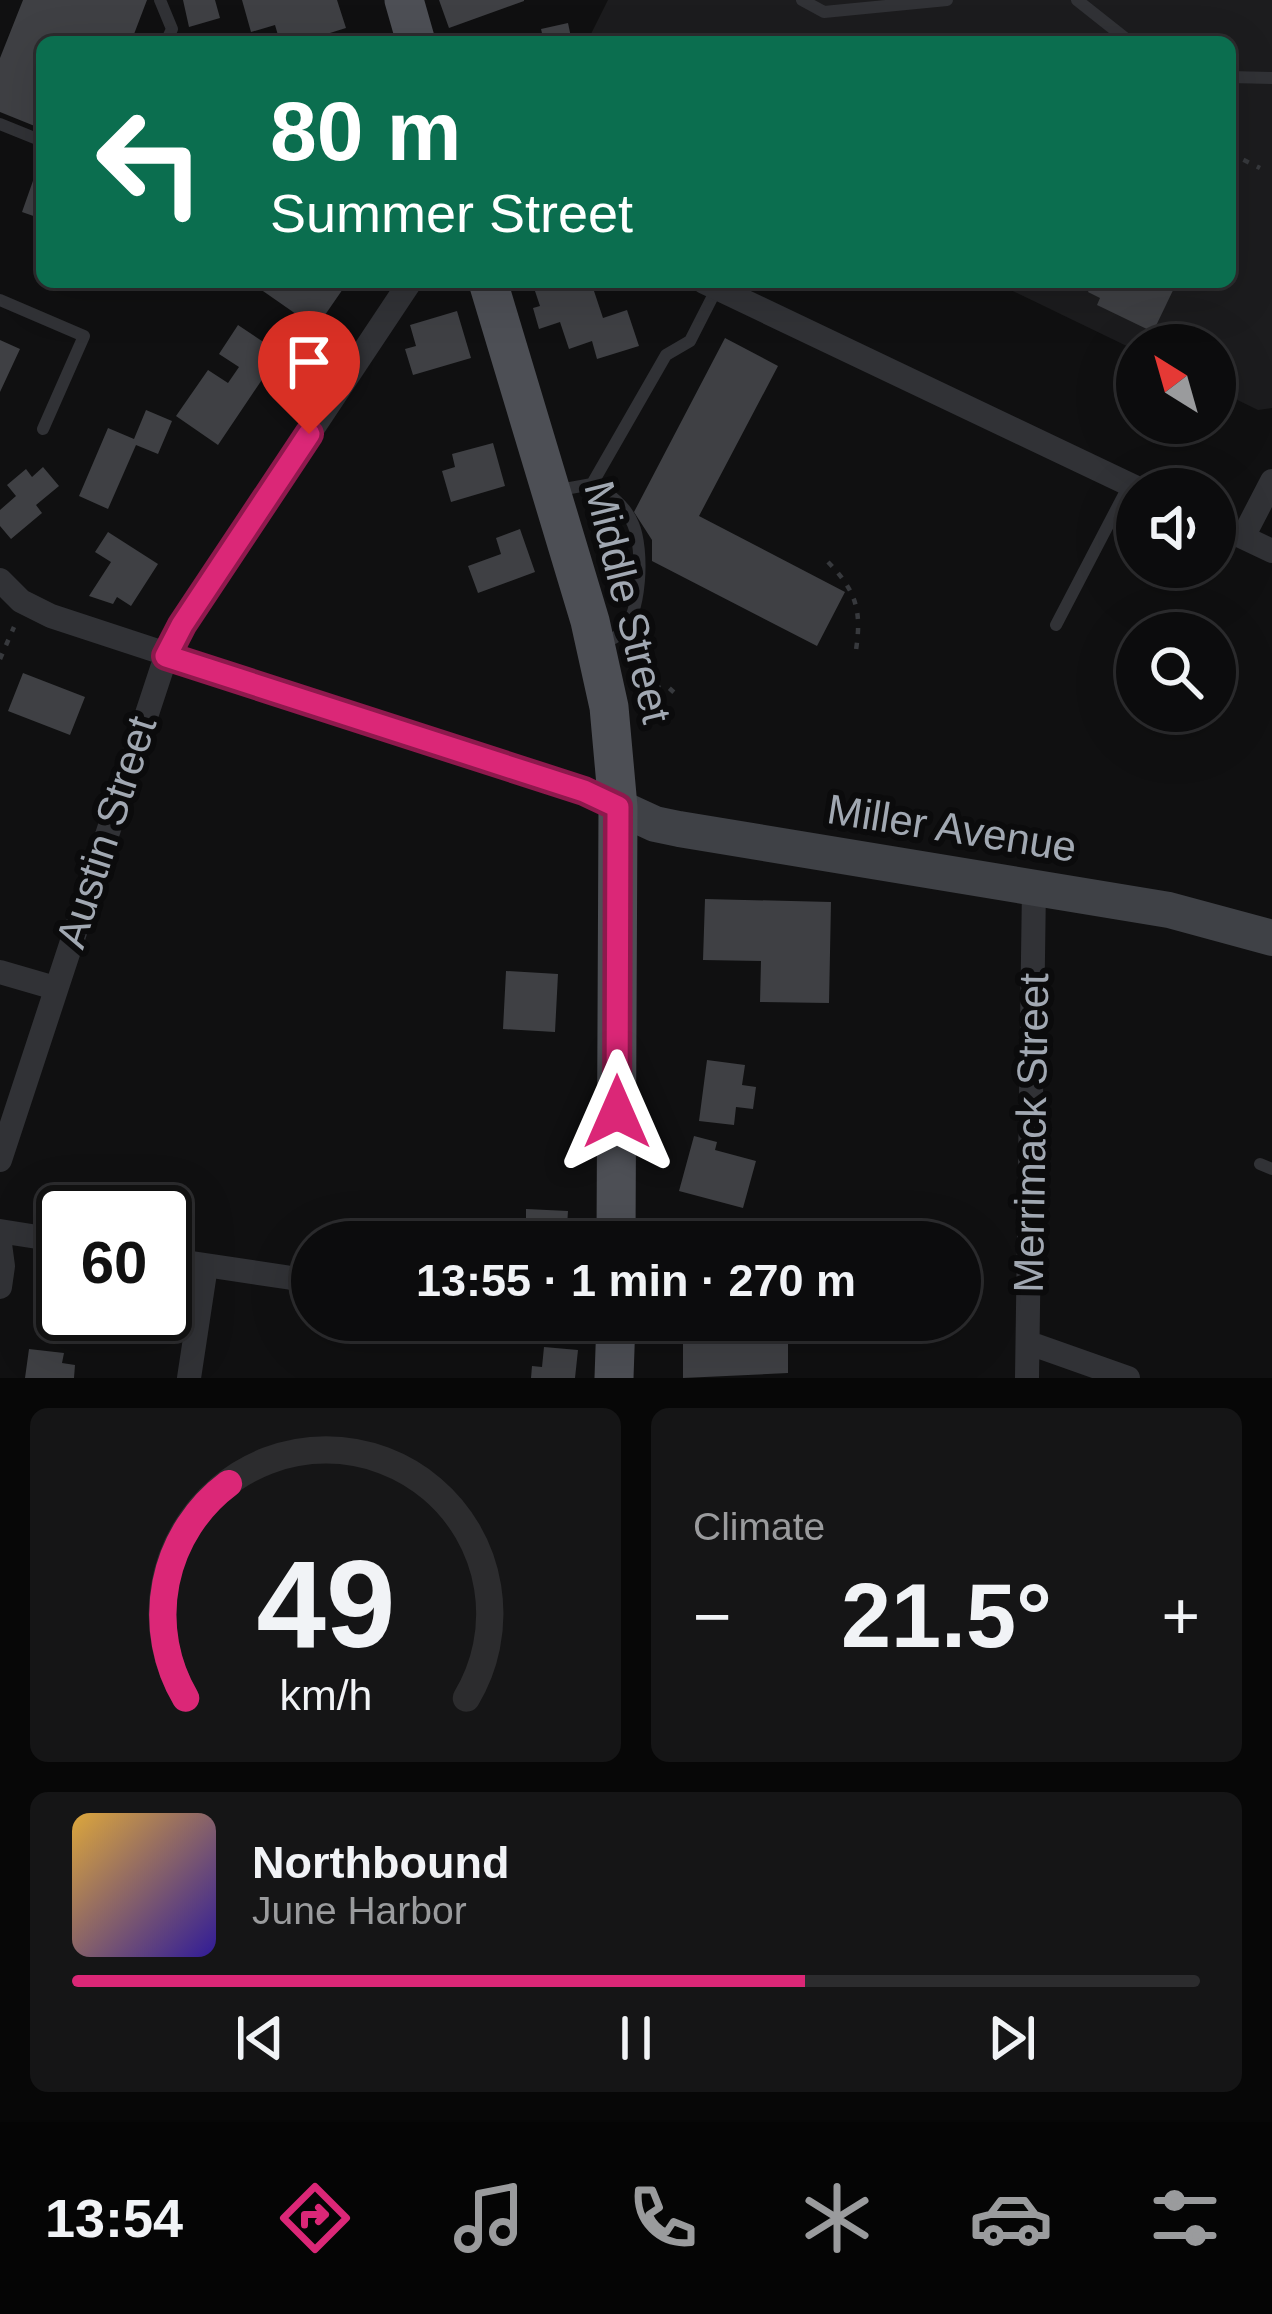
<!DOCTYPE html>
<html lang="en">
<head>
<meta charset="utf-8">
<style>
  :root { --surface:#0c0c0d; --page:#151516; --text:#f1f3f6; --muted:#9a9b9d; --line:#2c2c2e; --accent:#db2777 }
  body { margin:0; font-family:Helvetica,sans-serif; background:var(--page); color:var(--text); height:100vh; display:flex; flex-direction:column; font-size:45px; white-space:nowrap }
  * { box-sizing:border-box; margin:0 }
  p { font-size:39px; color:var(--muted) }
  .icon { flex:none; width:66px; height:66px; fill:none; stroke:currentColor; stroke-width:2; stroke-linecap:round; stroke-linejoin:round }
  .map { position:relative; height:1378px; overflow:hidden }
  .drawer { display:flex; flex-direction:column; gap:30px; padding:30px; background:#070707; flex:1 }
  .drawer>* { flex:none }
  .banner { position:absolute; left:36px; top:36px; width:1200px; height:252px; border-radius:18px; box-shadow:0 12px 48px #0002,0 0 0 3px var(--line); background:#0b6e4f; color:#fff; overflow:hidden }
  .needle { width:78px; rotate:323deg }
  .controls { position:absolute; left:1116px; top:324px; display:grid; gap:24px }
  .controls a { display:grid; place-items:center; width:120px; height:120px; border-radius:50%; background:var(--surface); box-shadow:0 12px 48px #0002,0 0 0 3px var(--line); font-size:60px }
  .speed { position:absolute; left:36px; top:1185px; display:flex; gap:24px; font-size:60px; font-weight:700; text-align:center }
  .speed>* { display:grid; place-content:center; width:156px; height:156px; border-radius:50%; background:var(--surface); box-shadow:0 12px 48px #0002,0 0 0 3px var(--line); line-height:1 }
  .speed .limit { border:6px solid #111; border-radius:18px; background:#fff; color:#111 }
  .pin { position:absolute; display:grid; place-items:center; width:102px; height:102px; color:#fff; margin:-123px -51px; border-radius:50% 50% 50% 0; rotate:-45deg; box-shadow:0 0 12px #0007 }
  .pin .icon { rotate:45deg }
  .me { position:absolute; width:132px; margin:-66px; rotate:0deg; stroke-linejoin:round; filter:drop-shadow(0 0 9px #0008) }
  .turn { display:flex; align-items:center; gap:42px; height:252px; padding:0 36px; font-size:54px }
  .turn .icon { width:156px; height:156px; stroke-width:2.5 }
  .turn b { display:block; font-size:84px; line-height:102px }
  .big { font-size:90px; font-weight:800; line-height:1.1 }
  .drawer .widget { flex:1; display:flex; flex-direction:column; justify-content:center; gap:18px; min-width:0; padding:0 42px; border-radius:18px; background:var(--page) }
  .drawer .dial { align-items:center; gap:0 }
  .dial svg { height:312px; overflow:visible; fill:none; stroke:var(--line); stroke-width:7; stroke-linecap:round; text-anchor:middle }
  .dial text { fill:var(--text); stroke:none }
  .song { display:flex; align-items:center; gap:36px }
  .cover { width:144px; height:144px; border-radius:18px; background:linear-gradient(135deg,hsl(40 70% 55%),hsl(250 70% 35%)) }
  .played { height:12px; border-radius:6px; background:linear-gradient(90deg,var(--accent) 65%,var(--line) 65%) }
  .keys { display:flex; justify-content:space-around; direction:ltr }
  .heat { display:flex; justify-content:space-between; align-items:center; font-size:66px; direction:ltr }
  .drawer .tiles { flex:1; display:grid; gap:30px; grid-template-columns:1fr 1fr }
  .widget:last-child { grid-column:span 2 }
  .trip { position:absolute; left:291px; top:1221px; width:690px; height:120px; border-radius:60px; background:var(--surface); box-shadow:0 12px 48px #0002,0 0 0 3px var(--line); font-weight:800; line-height:120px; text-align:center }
  .tab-bar { display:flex; height:192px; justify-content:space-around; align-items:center; background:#050505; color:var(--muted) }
  .tab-bar .icon { width:84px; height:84px }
  .tab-bar .active { color:var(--accent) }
  .tab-bar b { font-size:54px; color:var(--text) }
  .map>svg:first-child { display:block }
  .built { fill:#1c1c1e }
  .building { fill:#3f4044 }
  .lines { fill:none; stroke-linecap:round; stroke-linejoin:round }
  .path { stroke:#37393d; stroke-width:4.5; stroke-dasharray:6 9; stroke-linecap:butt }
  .service { stroke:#313236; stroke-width:12 }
  .minor { stroke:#313236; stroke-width:24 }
  .secondary { stroke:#3f4146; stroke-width:36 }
  .primary { stroke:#4d4f55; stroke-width:39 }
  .route-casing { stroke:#8e194d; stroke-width:30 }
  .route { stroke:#db2777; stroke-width:21 }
  .labels { text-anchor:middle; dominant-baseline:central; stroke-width:12; stroke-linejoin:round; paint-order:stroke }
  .street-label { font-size:42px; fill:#a1a8b2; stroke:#0b0b0c }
</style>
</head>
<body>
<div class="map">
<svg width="1272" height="1378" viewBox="0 0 1272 1378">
  <rect width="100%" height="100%" fill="#101011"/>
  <path class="built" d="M 608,0 L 1272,0 L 1272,408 L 1258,410 L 1215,389 L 1215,345 L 1137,345 L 1137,351 L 994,282 L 1230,282 L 1230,42 L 587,42 Z"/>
  <path class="building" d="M 23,0 L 147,0 L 131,42 L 42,42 L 42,129 L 0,112 L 0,58 Z
    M 183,0 L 215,0 L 220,18 L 189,27 Z
    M 242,0 L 337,0 L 346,28 L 317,37 L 319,42 L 280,42 L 275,25 L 251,32 Z
    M 439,0 L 524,0 L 524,1 L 449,28 Z
    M 568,23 L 572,42 L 544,42 L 541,29 Z
    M 34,178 L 42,181 L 42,219 L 22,212 Z
    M 250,282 L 339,282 L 345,286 L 316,328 Z
    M 532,282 L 591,282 L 603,318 L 627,310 L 639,346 L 597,359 L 592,341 L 569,349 L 560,322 L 539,329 L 533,308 L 540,306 Z
    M 1093,282 L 1177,282 L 1153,332 L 1097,305 L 1100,298 L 1088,292 Z
    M 457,311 L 471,358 L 413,375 L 405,349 L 416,346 L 410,325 Z
    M 238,325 L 280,353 L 218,445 L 176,416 L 208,370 L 228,383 L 239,367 L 219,354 Z
    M 725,338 L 778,366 L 699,516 L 845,592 L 817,646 L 652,561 L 652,540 L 634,512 Z
    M 0,340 L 20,349 L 0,392 Z
    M 146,410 L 172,421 L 158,454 L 136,445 L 108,509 L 79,496 L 108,428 L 134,439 Z
    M 493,443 L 505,486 L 451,502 L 442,471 L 455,467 L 452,454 Z
    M 43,467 L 59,486 L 36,505 L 42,513 L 11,539 L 0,526 L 0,510 L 16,496 L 7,485 L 26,469 L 32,477 Z
    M 520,529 L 535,572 L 478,593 L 468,566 L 501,554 L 496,538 Z
    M 108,532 L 158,564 L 131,606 L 117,597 L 113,604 L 89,596 L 111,562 L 95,552 Z
    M 23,673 L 85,697 L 70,735 L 8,711 Z
    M 705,899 L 831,902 L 829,1003 L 760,1002 L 761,961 L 703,960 Z
    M 506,971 L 558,974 L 555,1032 L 503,1029 Z
    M 707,1060 L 745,1065 L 742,1085 L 756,1087 L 753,1109 L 736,1107 L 734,1125 L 699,1121 Z
    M 694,1136 L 717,1142 L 715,1150 L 756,1161 L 743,1208 L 679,1191 Z
    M 526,1209 L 568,1211 L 566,1242 L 508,1242 L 509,1229 L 526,1230 Z
    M 763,1229 L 795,1229 L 795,1242 L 763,1242 Z
    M 683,1338 L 729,1338 L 729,1344 L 788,1344 L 788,1373 L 683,1378 Z
    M 544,1347 L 578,1350 L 575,1378 L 531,1378 L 532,1366 L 542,1367 Z
    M 29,1349 L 64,1353 L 62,1363 L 75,1365 L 74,1378 L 25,1378 Z"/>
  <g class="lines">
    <path class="path" d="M 1230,153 L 1260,168
      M 828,562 C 856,591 862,610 856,650
      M 0,659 L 14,627
      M 640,690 L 668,687 L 679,697"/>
    <path class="service" d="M 160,0 L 172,29 L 166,42
      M 802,0 L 824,12 L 947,0
      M 1077,0 L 1130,42
      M 1230,77 L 1272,78
      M 0,124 L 42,141
      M 0,300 L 84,336 L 43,429
      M 592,484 L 666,355 L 690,341 L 717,288
      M 554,491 L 592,484 C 609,493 626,506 633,524 C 644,549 642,615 620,634 C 615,638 609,640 603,644
      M 1056,625 L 1129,485
      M 1260,1164 L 1272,1169"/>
    <path class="minor" d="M 704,282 L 1139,489
      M 1215,524 L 1272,551
      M 1243,537 L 1272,481
      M 0,580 L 21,601 L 51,616 L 584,791 L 618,807
      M 0,972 L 55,988
      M 0,1160 L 166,656 L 182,625 L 410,282
      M 0,1231 L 63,1241
      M 0,1244 L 3,1266 L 0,1287
      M 165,1259 L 312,1281
      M 1029,1343 L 1128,1378
      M 189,1378 L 206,1266
      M 1027,1378 L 1034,887"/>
    <path class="secondary" d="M 618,807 L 655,824 L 679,829 L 1169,910 L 1272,938"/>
    <path class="primary" d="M 404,0 L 416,42
      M 488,282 L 590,621 L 609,707 L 618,807 L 616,1242
      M 614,1378 L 616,1320"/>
  </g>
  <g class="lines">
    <defs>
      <path id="route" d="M 309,434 L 182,625 L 166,656 L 584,791 L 618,807 L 617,1112"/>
    </defs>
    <use href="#route" class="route-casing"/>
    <use href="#route" class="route"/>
  </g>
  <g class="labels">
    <g class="street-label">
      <text transform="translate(628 602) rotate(76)">Middle Street</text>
      <text transform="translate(952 828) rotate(9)">Miller Avenue</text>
      <text transform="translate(106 832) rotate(-72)">Austin Street</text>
      <text transform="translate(1031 1133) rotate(-89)">Merrimack Street</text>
    </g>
  </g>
</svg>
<div class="controls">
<a><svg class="needle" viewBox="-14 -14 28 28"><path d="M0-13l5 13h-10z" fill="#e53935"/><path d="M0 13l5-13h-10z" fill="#9a9b9d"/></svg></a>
<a><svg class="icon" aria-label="sound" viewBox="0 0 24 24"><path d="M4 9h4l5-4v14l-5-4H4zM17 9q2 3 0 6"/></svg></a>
<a><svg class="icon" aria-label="search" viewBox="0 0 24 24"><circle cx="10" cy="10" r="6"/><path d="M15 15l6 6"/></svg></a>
</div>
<div class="speed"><div class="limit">60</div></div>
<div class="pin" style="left:309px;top:434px;background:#d93025"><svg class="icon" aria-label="arrive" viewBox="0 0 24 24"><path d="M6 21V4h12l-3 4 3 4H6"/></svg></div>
<svg class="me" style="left:617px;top:1112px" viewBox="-20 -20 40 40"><path d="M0-17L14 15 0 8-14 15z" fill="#db2777" stroke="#fff" stroke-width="4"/></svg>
<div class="trip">13:55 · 1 min · 270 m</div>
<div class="banner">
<div class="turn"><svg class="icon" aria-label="left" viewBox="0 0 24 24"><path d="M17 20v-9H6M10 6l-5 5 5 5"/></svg><div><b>80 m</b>Summer Street</div></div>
</div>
</div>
<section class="drawer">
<div class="tiles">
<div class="widget dial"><svg viewBox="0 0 100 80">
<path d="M14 69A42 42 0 1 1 86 69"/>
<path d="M14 69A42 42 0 0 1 25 14" stroke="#db2777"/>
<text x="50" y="56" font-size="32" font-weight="700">49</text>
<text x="50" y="72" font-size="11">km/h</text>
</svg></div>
<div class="widget"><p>Climate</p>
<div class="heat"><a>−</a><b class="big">21.5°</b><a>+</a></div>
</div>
<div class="widget">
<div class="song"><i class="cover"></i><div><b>Northbound</b><p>June Harbor</p></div></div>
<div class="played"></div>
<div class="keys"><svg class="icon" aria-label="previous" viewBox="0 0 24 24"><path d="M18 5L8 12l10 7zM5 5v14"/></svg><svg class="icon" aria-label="pause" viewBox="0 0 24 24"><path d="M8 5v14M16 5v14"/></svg><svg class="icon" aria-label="next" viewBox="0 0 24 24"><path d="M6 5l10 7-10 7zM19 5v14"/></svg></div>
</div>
</div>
</section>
<nav class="tab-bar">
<b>13:54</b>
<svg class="icon active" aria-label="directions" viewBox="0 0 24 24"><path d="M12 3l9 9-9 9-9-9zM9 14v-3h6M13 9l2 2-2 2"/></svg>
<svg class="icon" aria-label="music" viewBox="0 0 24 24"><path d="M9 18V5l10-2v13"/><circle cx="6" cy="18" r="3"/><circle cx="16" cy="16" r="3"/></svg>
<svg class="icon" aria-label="phone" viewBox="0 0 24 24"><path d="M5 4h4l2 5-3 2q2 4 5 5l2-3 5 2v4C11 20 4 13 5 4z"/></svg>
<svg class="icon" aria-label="climate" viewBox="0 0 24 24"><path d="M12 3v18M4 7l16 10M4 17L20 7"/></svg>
<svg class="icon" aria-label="car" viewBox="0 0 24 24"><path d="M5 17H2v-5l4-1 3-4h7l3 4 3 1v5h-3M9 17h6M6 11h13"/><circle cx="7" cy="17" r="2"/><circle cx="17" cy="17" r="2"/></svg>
<svg class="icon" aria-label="filters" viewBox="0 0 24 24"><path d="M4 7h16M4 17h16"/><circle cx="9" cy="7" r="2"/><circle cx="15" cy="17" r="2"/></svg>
</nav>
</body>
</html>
